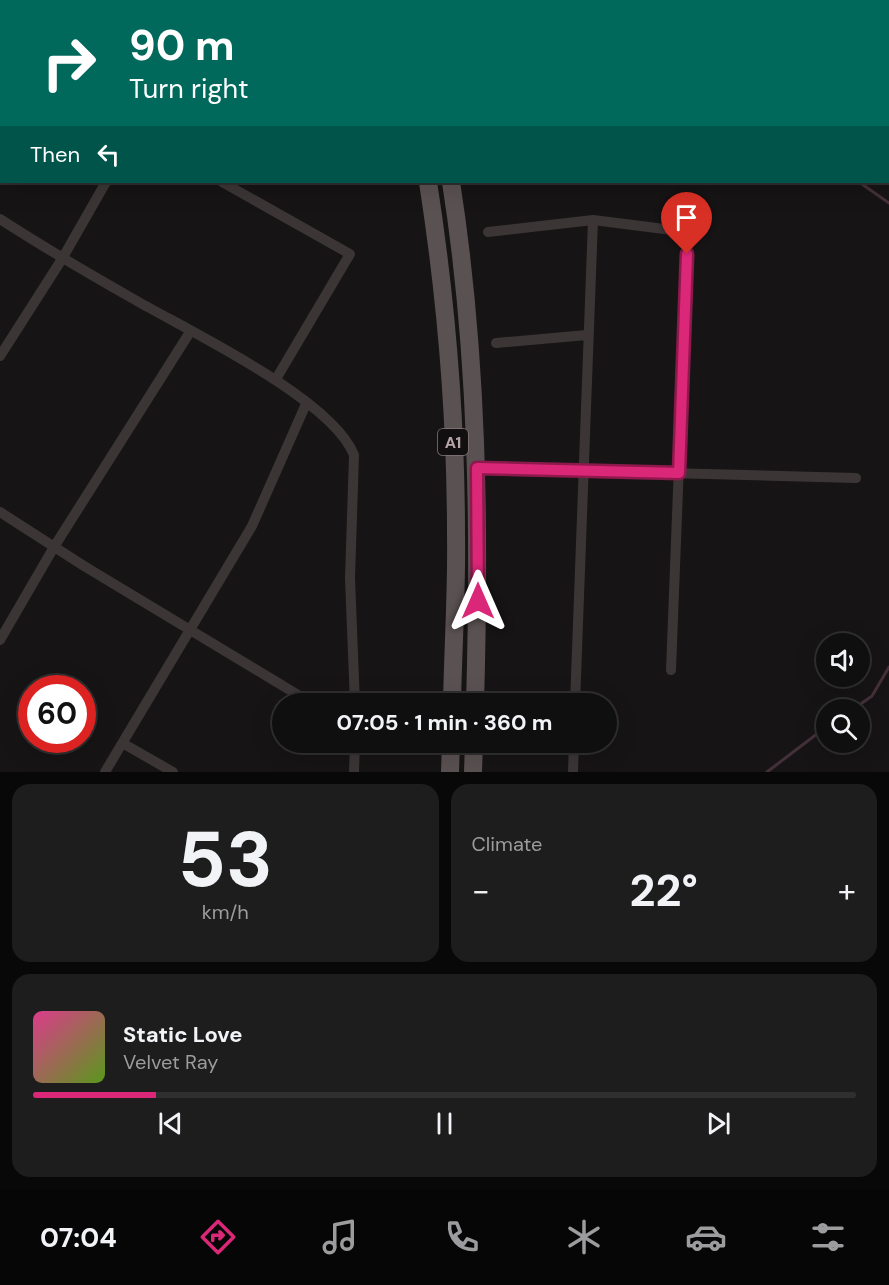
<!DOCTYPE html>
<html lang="en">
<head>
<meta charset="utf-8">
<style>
  :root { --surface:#100f0f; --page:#1e1d1d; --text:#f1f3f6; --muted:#9c9c9e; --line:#302f2f; --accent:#db2777 }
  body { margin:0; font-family:"DM Sans",sans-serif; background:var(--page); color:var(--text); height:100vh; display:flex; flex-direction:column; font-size:22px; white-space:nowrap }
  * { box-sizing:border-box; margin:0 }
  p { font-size:20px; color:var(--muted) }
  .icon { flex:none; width:33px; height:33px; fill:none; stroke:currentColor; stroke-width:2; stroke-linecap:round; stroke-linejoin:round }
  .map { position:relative; height:772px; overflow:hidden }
  .panel { display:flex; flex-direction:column; gap:12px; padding:12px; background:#090808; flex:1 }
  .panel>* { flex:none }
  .guide { position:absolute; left:0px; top:0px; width:890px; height:183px; box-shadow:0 6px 24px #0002,0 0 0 2px var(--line); background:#00695c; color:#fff; overflow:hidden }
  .tools { position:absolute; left:816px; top:633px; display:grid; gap:12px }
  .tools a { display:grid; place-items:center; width:54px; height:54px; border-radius:50%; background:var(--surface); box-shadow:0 6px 24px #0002,0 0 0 2px var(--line); font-size:30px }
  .speed { position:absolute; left:18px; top:675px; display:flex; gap:12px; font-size:30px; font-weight:700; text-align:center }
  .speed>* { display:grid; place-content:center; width:78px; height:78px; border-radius:50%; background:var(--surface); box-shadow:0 6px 24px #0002,0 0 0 2px var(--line); line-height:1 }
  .speed .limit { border:9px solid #d22; background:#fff; color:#111 }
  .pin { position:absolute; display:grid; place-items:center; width:51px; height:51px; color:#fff; margin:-62px -26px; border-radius:50% 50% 50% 0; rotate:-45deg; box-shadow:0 0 6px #0007 }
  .pin .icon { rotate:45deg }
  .me { position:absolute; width:66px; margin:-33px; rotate:0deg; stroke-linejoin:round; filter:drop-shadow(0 0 4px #0008) }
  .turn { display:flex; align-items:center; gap:21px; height:126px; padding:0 30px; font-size:27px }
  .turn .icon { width:78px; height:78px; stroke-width:2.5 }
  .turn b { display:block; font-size:42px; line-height:51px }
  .then { display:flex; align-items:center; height:57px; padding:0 30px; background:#0003; gap:12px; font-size:22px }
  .big { font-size:45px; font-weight:700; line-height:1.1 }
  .panel .widget { flex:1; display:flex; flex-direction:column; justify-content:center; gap:9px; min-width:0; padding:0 21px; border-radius:18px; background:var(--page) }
  .panel .dial { align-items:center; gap:0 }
  .dial b { font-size:78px; line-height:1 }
  .song { display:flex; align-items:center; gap:18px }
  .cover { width:72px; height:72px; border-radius:9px; background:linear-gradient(135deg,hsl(330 70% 55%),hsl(90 70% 35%)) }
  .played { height:6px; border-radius:3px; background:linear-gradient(90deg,var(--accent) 15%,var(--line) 15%) }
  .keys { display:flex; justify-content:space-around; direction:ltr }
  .heat { display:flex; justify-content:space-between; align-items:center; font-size:33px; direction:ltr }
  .panel .tiles { flex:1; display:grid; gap:12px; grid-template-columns:1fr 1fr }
  .widget:last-child { grid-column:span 2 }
  .trip { position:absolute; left:272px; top:693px; width:345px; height:60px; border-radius:30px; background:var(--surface); box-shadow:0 6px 24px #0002,0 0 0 2px var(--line); font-weight:700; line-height:60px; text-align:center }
  .dock { display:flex; height:96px; justify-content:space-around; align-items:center; background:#060606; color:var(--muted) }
  .dock .icon { width:42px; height:42px }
  .dock .active { color:var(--accent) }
  .dock b { font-size:27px; color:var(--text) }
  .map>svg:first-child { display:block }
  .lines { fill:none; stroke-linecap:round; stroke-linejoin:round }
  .stream { stroke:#44303a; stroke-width:3 }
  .street { stroke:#3b3536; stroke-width:10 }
  .primary { stroke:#5a5152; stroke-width:18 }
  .route-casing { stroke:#8e194d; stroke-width:15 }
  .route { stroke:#db2777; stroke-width:10 }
  .labels { text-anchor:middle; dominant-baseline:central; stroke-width:6; stroke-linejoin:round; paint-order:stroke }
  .shield { fill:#110f0f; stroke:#85797b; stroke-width:1.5 }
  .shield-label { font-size:16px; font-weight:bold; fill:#b7a6a9 }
</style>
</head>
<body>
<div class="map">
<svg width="889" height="772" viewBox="0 0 889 772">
  <rect width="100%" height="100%" fill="#161414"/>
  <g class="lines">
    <path class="stream" d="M 826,2 L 826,0
      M 859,182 L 889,203
      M 852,710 L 872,696 L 889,667
      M 767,772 L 826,727"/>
    <path class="street" d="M 36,2 L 37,0
      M 215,2 L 215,0
      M 0,60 L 2,58
      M 222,182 L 350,254 L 276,379
      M 0,219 C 45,248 91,275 137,301 C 191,332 332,399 354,455 L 350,578 L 355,704
      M 488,232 L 593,220 L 688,232 L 671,670
      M 496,343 L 587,335
      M 0,356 L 62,259 L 106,182
      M 477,468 L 856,478
      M 0,512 L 84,566 L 313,704
      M 0,640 L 54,547 L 190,332
      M 575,704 L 593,220
      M 124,744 L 173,772
      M 105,772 L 252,526 L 306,404
      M 354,772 L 355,742
      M 573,772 L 574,742"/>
    <path class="primary" d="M 397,0 L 397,2
      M 419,0 L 420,2
      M 428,182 C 446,298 456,417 456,535 C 457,591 453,647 452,704
      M 451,182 C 478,354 480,529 475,704
      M 450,772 L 451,742
      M 473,772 L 474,742"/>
  </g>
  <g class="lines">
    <defs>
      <path id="route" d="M 478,601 L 477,468 L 679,473 L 687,254"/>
    </defs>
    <use href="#route" class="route-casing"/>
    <use href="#route" class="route"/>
  </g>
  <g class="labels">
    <rect class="shield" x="438" y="429" width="30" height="26" rx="4.5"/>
    <g class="shield-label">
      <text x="453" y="442">A1</text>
    </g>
  </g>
</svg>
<div class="tools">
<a><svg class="icon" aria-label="sound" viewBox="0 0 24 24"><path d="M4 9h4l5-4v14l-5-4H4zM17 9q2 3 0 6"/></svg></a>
<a><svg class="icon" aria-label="search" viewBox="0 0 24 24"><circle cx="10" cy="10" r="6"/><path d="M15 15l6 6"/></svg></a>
</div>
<div class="speed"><div class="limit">60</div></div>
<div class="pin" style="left:687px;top:254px;background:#d93025"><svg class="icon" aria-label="arrive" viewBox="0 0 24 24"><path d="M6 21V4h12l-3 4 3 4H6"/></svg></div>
<svg class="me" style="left:478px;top:601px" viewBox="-20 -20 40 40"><path d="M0-17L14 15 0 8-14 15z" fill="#db2777" stroke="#fff" stroke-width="4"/></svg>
<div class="trip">07:05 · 1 min · 360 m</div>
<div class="guide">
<div class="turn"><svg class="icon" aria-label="right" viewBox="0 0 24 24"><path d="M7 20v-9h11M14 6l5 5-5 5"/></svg><div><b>90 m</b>Turn right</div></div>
<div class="then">Then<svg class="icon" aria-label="left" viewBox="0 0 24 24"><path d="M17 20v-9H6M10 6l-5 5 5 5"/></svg></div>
</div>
</div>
<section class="panel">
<div class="tiles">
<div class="widget dial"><b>53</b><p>km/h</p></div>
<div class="widget"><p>Climate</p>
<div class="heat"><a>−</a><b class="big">22°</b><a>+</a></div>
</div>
<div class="widget">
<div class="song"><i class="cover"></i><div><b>Static Love</b><p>Velvet Ray</p></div></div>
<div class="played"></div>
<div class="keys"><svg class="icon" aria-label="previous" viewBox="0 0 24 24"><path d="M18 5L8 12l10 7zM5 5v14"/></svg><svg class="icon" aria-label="pause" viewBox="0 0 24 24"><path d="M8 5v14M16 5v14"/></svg><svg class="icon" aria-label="next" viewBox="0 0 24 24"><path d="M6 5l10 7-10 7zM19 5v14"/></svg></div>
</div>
</div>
</section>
<nav class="dock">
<b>07:04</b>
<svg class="icon active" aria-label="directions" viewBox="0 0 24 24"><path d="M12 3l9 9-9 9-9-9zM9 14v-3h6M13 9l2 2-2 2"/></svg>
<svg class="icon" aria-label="music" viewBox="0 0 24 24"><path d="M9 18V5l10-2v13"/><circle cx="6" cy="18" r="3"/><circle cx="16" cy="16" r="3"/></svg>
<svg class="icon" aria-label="phone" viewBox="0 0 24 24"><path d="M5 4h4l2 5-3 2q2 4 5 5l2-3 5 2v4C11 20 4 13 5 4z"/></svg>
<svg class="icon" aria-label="climate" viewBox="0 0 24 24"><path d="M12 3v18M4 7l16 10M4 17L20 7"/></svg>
<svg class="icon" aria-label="car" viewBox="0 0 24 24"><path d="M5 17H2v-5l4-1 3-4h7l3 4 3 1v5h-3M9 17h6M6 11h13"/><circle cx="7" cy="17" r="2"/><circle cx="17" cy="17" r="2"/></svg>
<svg class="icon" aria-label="filters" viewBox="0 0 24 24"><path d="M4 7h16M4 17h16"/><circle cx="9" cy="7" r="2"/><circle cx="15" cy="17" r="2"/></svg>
</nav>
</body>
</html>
